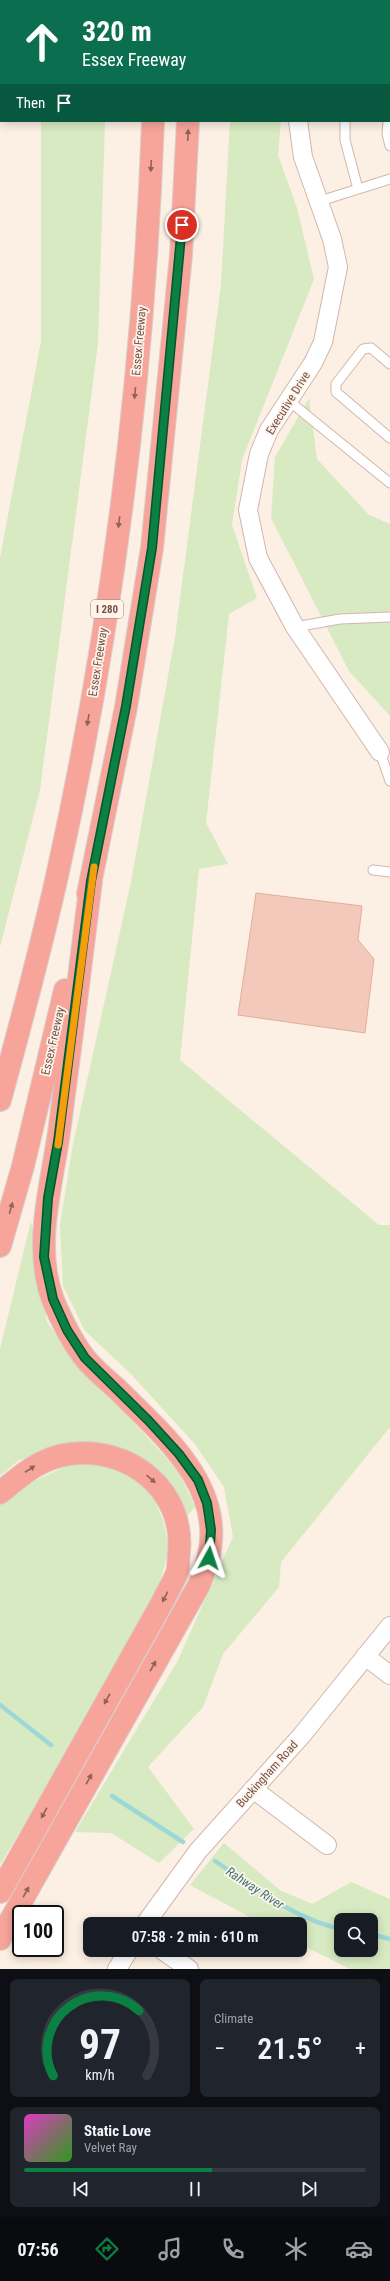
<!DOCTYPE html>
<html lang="en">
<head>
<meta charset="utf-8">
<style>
  :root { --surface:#171b24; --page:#20242c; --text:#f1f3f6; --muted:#9ea1a6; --line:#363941; --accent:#0b8043 }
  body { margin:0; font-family:"Roboto Condensed",sans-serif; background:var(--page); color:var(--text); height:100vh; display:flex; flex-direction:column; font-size:15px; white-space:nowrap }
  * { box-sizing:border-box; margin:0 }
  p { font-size:13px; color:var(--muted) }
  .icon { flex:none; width:22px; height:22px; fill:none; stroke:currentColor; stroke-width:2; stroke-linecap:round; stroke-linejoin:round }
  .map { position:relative; height:1969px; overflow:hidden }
  .panel { display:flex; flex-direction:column; gap:10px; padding:10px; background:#0d0f14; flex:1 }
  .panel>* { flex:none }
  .top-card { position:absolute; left:0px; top:0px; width:390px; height:122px; box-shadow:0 2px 10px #0003; background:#0b6e4f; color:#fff; overflow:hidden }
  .controls { position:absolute; left:334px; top:1913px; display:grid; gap:8px }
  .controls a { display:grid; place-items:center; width:44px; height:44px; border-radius:8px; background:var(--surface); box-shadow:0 2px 10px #0003; font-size:20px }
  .speed { position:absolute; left:12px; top:1905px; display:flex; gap:8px; font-size:20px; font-weight:700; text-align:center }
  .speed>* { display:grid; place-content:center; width:52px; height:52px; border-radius:50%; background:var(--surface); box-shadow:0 2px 10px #0003; line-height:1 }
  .speed .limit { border:2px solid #111; border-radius:6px; background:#fff; color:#111 }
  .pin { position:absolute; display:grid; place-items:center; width:34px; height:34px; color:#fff; margin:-17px; border:2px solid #fff; border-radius:50%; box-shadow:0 1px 4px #0007 }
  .me { position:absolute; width:44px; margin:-22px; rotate:5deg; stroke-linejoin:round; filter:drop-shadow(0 0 3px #0008) }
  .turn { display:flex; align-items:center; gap:14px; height:84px; padding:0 16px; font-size:18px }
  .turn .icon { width:52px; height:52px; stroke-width:2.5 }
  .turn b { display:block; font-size:28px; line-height:34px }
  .then { display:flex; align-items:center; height:38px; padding:0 16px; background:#0003; gap:8px; font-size:15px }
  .big { font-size:30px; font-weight:600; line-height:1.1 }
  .panel .widget { flex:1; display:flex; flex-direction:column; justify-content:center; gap:6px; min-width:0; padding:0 14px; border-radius:8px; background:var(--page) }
  .panel .dial { align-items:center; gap:0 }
  .dial svg { height:104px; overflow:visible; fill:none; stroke:var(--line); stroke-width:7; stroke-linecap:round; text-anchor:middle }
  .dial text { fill:var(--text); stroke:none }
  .song { display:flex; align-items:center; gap:12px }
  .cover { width:48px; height:48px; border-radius:6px; background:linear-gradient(135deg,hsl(310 70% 55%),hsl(110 70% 35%)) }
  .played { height:4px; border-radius:2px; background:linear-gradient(90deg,var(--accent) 55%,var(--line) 55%) }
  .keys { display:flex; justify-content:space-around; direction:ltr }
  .heat { display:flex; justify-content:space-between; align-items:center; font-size:22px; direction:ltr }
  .panel .tiles { flex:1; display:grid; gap:10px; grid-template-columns:1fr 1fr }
  .widget:last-child { grid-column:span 2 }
  .trip { position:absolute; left:83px; top:1917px; width:224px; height:40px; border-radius:8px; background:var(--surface); box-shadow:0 2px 10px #0003; font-weight:600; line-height:40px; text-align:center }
  .tab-bar { display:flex; height:64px; justify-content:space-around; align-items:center; background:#090b0e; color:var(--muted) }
  .tab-bar .icon { width:28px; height:28px }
  .tab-bar .active { color:var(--accent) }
  .tab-bar b { font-size:18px; color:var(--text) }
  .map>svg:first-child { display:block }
  .green { fill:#d8eac2; fill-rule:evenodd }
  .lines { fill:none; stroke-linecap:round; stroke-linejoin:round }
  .stream { stroke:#9ed7d8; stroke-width:4.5 }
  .building { fill:#f2c9bb; stroke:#e4ad9b }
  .lane-casing { stroke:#d0b7ad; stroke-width:11 }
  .street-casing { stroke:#d0b7ad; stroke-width:20 }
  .highway-casing { stroke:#d8cfcc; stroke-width:24 }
  .lane { stroke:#fff; stroke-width:9 }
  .street { stroke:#fff; stroke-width:18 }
  .highway { stroke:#f7a59a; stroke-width:22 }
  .oneway { fill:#8f6359 }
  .route-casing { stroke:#07532c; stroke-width:10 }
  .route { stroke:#0b8043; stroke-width:7 }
  .slow { stroke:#f59e0b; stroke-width:7 }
  .labels { text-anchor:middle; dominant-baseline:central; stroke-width:3.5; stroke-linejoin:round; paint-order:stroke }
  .shield { fill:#fff4ea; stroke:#9e8379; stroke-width:1 }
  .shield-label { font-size:11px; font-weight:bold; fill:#755249 }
  .street-label { font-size:12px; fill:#755249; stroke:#fff4ea }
  .water-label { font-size:13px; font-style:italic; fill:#3d787a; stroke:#fff4ea }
</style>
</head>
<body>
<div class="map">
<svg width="390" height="1969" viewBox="0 0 390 1969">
  <rect width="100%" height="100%" fill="#fcefe3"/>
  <path class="green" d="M 41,121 L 105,121 L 98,344 L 40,790 L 0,947 L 0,558 L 41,341 Z
    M 230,121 L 281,121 L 278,155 L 297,208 L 314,279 L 242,460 L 232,525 L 257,598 L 229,614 L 206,823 L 228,864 L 199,869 L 180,1060 L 379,1225 L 390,1225 L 390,1427 L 281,1562 L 279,1587 L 223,1654 L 203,1707 L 148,1767 L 194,1829 L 159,1863 L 111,1833 L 75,1832 L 177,1662 L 233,1537 L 224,1487 L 195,1444 L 129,1372 L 85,1331 L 63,1286 L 60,1225 L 73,1144 L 131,882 L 175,637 L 221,285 Z
    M 309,398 L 317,459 L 369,515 L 390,524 L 390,716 L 349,671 L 271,518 L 275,457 Z
    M 31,1221 L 47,1322 L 69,1352 L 179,1472 L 195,1507 L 183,1520 L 161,1476 L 70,1447 L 19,1460 L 0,1476 L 0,1349 Z
    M 79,1460 L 122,1470 L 151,1493 L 163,1520 L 169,1548 L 159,1588 L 113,1673 L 0,1865 L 0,1501 L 5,1495 Z
    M 224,1843 L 280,1890 L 312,1904 L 351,1882 L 390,1899 L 390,1969 L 350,1969 L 300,1944 L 300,1924 L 263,1924 L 190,1885 ZM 341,1920 L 371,1920 L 371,1950 L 341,1950 Z"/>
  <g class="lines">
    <path class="stream" d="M 0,1705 L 51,1745
      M 112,1796 L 183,1842
      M 215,1861 C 254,1887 294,1919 341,1929
      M 371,1934 L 390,1939"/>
  </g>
  <path class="building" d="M 256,893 L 362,906 L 358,940 L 374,959 L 365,1033 L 238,1015 Z"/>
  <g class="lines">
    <defs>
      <path id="lane" d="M 334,0 L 335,1
        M 389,60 L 390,61
        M 389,116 L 390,109
        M 345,121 L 345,140 L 358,189
        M 388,121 L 387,134 L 390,146
        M 320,201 L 390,179
        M 390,364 L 371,348 L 363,349 L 336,384 L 336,392 L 390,438
        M 289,401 L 390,483
        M 295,627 L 340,619 L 390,617
        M 380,752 L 390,781
        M 373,870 L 390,872"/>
      <path id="street" d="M 389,2 L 390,2
        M 298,121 L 303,157 L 332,239 L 338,267 L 323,342 L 313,363 L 269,430 L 259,454 L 248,510 L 258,558 L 295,627 L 380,752
        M 365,1656 L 390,1675
        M 253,1789 L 327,1845
        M 145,1924 L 198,1851 L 302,1735 L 390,1626
        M 162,1950 L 189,1969
        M 117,1969 L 129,1950"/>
      <path id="highway" d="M 157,1 L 157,0
        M 195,1 L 195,0
        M 88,894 L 126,707 L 152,548 L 181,255 L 188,121
        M 0,1100 C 21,1023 42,945 59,867 C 113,622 144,372 153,121
        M 0,1246 L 23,1166 L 65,990
        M 0,1493 C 21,1475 42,1457 70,1454 C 130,1446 185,1491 179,1552 C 178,1559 179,1567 177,1573 C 173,1583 167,1592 163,1601 L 0,1892
        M 0,1939 L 199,1585 C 202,1576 206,1568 208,1559 C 227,1487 162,1434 117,1389 C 106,1379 93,1369 84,1357 C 71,1340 61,1319 53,1300 C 32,1244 53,1182 60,1125 C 71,1044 81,962 91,881"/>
    </defs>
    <use href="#lane" class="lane-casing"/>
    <use href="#street" class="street-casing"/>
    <use href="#highway" class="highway-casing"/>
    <use href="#lane" class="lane"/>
    <use href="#street" class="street"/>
    <use href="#highway" class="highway"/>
  </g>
  <defs><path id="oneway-solid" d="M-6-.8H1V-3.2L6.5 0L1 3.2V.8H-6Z"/></defs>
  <g class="oneway">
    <use href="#oneway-solid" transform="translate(188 135) rotate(-87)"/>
    <use href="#oneway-solid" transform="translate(151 166) rotate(93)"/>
    <use href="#oneway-solid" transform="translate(135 393) rotate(95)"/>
    <use href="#oneway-solid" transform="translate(119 522) rotate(97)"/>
    <use href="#oneway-solid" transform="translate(88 720) rotate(100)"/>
    <use href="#oneway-solid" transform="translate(11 1208) rotate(-74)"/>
    <use href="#oneway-solid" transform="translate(30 1469) rotate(-33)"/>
    <use href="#oneway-solid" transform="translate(151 1479) rotate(40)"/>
    <use href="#oneway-solid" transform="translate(165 1597) rotate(117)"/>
    <use href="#oneway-solid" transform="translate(153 1666) rotate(-61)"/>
    <use href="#oneway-solid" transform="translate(107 1699) rotate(119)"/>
    <use href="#oneway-solid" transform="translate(89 1779) rotate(-61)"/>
    <use href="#oneway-solid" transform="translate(44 1813) rotate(119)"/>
    <use href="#oneway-solid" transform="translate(26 1892) rotate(-61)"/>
  </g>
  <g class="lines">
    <defs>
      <path id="route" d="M 182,225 L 152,548 L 126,706 L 91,881 L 58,1142 L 48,1198 L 44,1257 L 53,1299 L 67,1330 L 85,1358 L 148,1420 L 179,1454 L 198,1480 L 207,1503 L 209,1516 L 211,1530 L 209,1558"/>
    </defs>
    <use href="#route" class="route-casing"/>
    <use href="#route" class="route"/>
    <path class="slow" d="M 58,1145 L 94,867"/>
  </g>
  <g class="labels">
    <rect class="shield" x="91" y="600" width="32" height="18" rx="3"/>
    <g class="shield-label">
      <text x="107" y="609">I 280</text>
    </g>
    <g class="street-label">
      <text transform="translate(139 341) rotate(-85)">Essex Freeway</text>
      <text transform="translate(288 403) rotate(-58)">Executive Drive</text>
      <text transform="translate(98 662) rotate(-81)">Essex Freeway</text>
      <text transform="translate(53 1041) rotate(-77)">Essex Freeway</text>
      <text transform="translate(267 1774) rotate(-48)">Buckingham Road</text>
    </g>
    <g class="water-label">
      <text transform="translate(255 1888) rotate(33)">Rahway River</text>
    </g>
  </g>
</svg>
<div class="controls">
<a><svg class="icon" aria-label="search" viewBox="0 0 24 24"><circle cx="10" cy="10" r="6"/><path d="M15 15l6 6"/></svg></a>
</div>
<div class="speed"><div class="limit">100</div></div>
<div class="pin" style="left:182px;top:225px;background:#d93025"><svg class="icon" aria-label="arrive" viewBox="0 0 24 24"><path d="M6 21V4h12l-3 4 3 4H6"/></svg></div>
<svg class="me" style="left:209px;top:1558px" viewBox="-20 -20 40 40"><path d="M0-17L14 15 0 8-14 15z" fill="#0b8043" stroke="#fff" stroke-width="4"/></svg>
<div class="trip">07:58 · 2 min · 610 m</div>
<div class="top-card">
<div class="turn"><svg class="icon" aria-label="ahead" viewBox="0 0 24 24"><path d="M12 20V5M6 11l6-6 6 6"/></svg><div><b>320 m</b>Essex Freeway</div></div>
<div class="then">Then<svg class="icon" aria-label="arrive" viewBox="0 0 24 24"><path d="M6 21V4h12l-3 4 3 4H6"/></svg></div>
</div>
</div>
<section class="panel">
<div class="tiles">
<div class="widget dial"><svg viewBox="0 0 100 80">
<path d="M14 69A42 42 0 1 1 86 69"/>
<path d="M14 69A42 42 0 0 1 80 19" stroke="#0b8043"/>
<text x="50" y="56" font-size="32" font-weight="700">97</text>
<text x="50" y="72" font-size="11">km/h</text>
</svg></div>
<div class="widget"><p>Climate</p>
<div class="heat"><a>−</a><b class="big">21.5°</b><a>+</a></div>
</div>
<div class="widget">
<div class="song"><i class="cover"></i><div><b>Static Love</b><p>Velvet Ray</p></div></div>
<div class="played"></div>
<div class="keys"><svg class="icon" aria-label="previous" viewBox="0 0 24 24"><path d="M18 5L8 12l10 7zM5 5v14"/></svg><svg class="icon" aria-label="pause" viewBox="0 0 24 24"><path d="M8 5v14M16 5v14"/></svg><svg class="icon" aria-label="next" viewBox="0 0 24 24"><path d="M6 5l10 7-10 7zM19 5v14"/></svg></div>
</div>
</div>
</section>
<nav class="tab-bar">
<b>07:56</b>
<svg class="icon active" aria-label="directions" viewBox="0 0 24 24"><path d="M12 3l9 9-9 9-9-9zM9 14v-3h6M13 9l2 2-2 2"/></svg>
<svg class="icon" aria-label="music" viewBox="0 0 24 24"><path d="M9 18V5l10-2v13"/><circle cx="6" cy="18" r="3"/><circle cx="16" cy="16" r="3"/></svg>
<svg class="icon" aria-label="phone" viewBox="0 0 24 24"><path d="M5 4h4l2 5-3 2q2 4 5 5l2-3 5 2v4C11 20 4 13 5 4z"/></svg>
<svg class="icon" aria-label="climate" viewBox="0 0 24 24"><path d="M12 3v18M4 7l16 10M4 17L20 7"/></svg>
<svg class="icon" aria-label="car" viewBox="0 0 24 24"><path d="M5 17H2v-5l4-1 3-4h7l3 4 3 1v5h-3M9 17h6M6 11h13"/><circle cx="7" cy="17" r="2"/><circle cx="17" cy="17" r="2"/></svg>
</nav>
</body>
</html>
